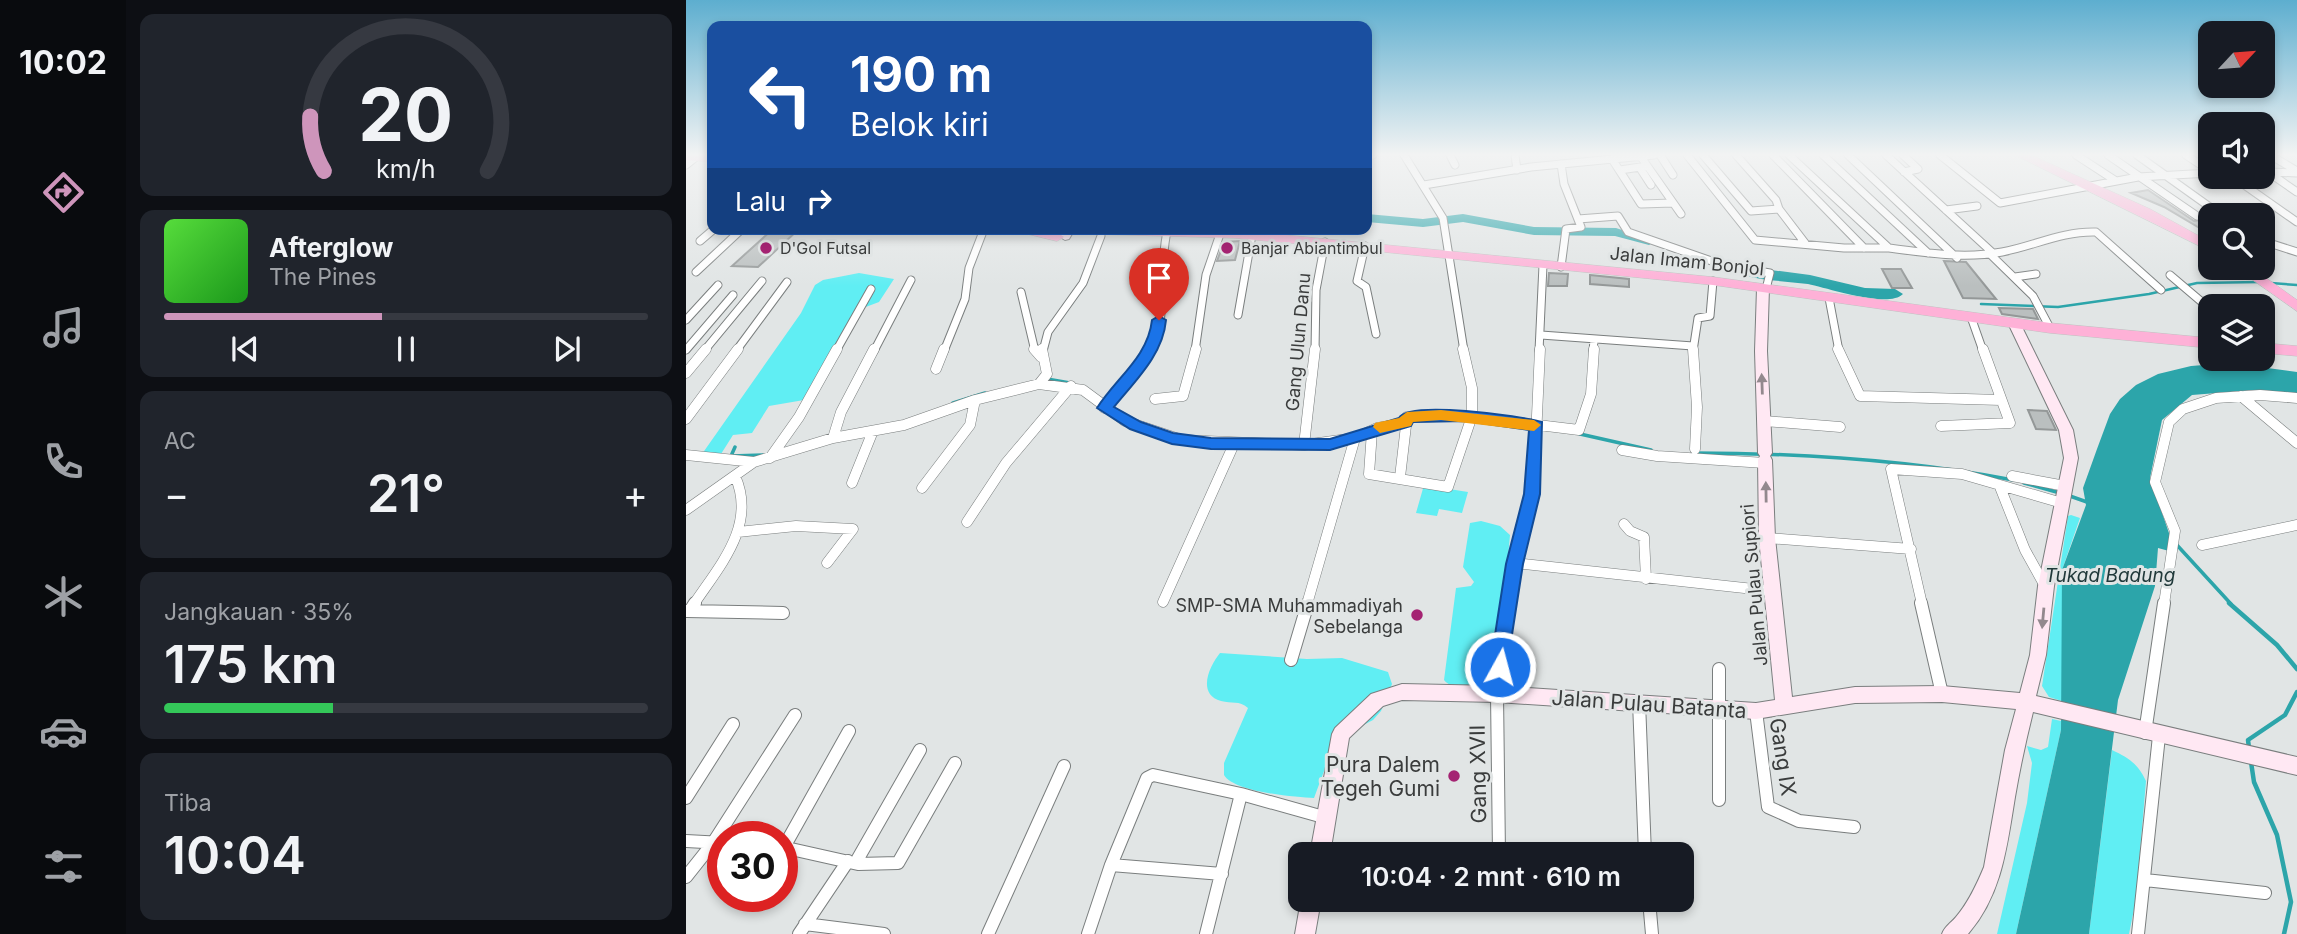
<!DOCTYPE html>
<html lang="id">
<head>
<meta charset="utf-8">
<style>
  :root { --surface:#171b24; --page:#20242c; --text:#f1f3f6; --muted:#9ea1a6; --line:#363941; --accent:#ce95bb }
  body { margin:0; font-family:Inter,sans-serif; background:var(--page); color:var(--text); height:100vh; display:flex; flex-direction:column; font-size:26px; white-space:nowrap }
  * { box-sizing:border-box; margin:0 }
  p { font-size:23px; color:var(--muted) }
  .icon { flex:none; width:38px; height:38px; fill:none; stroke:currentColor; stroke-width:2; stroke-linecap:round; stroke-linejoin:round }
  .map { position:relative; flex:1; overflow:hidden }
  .drawer { display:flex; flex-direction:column; gap:14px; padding:14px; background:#0d0f14; width:560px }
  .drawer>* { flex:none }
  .hud { position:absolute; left:21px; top:21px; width:665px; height:214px; border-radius:14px; box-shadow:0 4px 10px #0003; background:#1a4fa0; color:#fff; overflow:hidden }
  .needle { width:46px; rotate:64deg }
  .controls { position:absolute; left:1512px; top:21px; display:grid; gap:14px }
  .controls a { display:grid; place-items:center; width:77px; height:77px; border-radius:14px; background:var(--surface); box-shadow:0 4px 10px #0003; font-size:35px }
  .speed { position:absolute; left:21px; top:821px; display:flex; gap:14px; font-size:35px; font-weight:700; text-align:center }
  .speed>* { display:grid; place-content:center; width:91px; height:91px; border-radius:50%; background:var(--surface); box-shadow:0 4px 10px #0003; line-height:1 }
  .speed .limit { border:10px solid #d22; background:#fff; color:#111 }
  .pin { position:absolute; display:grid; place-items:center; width:60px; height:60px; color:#fff; margin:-72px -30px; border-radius:50% 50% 50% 0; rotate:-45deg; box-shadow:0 0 7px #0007 }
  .pin .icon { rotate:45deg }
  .me { position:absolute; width:77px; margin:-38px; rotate:7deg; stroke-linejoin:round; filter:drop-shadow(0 0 5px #0008) }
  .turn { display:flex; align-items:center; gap:24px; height:147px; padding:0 28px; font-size:32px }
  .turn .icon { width:91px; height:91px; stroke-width:2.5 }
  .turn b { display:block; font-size:49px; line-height:60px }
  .then { display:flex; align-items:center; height:66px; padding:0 28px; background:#0003; gap:14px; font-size:26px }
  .big { font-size:52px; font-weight:600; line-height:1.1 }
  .drawer .tile { flex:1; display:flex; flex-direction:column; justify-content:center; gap:10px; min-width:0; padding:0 24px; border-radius:14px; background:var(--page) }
  .drawer .dial { align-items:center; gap:0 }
  .dial svg { height:182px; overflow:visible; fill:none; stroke:var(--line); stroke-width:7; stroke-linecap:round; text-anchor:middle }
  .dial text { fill:var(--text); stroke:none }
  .song { display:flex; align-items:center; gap:21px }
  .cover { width:84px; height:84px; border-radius:10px; background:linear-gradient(135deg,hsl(110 70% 55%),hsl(120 70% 35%)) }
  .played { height:7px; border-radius:4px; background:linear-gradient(90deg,var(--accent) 45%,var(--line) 45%) }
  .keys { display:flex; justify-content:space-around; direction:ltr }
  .heat { display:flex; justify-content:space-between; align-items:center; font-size:38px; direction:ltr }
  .charge { height:10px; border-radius:5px; background:linear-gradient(90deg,#34c759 35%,var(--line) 0) }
  .trip { position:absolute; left:602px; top:842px; width:406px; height:70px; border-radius:14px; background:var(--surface); box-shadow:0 4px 10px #0003; font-weight:600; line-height:70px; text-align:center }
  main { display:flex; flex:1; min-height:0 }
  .tab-bar { display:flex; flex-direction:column; width:126px; justify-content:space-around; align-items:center; background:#090b0e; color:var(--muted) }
  .tab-bar .icon { width:49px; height:49px }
  .tab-bar .on { color:var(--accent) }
  .tab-bar b { font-size:32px; color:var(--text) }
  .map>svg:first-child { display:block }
  .green { fill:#60eef3 }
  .water { fill:#2ca5aa }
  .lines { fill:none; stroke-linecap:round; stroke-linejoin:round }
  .stream-far2 { stroke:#2ca5aa; stroke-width:2.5 }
  .stream-far1 { stroke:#2ca5aa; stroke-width:3.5 }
  .stream { stroke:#2ca5aa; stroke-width:4.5 }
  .river { fill:#2ca5aa; fill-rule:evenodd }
  .building { fill:#babfbf; stroke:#949898; stroke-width:2 }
  .street-far2-casing { stroke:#7a7e7e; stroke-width:9 }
  .street-far1-casing { stroke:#7a7e7e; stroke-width:11 }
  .street-casing { stroke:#7a7e7e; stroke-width:14 }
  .secondary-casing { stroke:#7a7e7e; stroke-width:2 }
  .highway-casing { stroke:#c0c1c1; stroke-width:1 }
  .street-far2 { stroke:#fff; stroke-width:7 }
  .street-far1 { stroke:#fff; stroke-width:10 }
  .street { stroke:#fff; stroke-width:12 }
  .secondary { fill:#ffe8f3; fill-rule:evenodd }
  .highway { fill:#feb1d7; fill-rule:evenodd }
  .oneway { fill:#93898e }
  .route { fill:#1a73e8; stroke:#114b97; stroke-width:2 }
  .slow { fill:#f59e0b }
  .poi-dot { fill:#a42372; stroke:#e1e5e5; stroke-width:2.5 }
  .labels { text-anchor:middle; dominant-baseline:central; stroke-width:6; stroke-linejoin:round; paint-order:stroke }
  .far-poi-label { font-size:16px; fill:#3a3c3c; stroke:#e1e5e5; text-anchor:start }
  .street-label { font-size:18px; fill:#3a3c3c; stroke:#e1e5e5 }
  .poi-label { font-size:18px; fill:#3a3c3c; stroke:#e1e5e5; text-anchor:end }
  .water-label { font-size:19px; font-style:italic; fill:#20393a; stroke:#e1e5e5 }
  .near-street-label { font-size:21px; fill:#3a3c3c; stroke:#e1e5e5 }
  .near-poi-label { font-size:21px; fill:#3a3c3c; stroke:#e1e5e5; text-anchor:end }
</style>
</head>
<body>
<main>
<nav class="tab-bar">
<b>10:02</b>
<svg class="icon on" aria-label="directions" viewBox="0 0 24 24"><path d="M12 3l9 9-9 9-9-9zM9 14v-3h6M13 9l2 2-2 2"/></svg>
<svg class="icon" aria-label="music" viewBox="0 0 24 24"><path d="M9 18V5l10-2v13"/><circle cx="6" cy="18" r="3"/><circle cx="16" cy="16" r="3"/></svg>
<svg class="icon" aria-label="phone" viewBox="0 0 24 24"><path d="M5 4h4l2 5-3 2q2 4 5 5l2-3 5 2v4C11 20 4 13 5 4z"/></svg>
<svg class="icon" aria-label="climate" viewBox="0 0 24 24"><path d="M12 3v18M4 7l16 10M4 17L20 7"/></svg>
<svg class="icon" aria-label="car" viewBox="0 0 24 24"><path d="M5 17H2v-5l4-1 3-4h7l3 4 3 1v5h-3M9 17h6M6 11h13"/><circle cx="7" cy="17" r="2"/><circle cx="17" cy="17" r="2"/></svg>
<svg class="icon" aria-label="filters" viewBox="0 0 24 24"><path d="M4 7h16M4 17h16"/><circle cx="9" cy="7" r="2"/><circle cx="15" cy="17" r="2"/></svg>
</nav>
<section class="drawer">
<div class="tile dial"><svg viewBox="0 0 100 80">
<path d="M14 69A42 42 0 1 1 86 69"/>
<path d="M14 69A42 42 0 0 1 8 45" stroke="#ce95bb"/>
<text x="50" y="56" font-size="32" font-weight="700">20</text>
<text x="50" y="72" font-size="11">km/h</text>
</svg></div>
<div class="tile">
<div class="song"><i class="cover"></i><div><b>Afterglow</b><p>The Pines</p></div></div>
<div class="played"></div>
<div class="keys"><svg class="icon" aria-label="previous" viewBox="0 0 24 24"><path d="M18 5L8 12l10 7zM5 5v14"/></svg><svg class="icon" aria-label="pause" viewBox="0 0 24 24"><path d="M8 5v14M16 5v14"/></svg><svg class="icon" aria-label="next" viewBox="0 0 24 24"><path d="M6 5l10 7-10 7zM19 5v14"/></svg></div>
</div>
<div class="tile"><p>AC</p>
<div class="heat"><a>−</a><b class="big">21°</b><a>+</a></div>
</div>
<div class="tile"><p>Jangkauan · 35%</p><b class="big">175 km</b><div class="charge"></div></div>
<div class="tile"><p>Tiba</p><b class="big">10:04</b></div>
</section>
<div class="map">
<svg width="1611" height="934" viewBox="0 0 1611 934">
  <rect width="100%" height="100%" fill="#e1e5e5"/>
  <path class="green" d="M 173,273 L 208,279 L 193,302 L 169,311 L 118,400 L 83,406 L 66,433 L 47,435 L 35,454 L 16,454 L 115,313 L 129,285 L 137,280 Z
    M 738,485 L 782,492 L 776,513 L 753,509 L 751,516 L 730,513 Z
    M 1385,515 L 1394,518 L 1376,570 L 1376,701 L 1363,697 L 1356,686 L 1382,516 Z
    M 795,521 L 814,526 L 824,535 L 819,590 L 807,637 L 804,683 C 792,689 766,691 758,680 L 770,588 L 785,586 L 788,582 L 777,567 L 784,523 Z
    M 534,653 L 621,659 L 656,658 L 702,672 L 706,684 L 695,711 L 687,720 L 668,730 L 641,763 L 628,798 C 608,797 548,792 538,775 L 538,763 L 562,708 C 553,700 546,704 535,701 C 510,694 524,665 534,653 Z
    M 1366,719 L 1375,721 L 1375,730 L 1330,934 L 1311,934 L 1341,803 L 1346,763 L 1341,746 L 1355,750 L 1362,747 Z
    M 1426,750 C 1443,758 1452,764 1460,781 L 1450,899 L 1443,934 L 1403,934 Z"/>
  <path class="water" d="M 1544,363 L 1611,372 L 1611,394 L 1568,390 L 1506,395 L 1476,420 L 1464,478 L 1484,536 L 1483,551 L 1472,548 L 1469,586 L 1432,700 L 1403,934 L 1330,934 L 1375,730 L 1376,570 L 1400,505 L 1397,488 L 1411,449 L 1424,414 L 1434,399 L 1450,385 L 1472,374 L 1505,366 Z"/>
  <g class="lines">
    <path class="stream-far2" d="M 1585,283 L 1611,285
      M 1295,304 L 1372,307 L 1463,294 L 1511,283 L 1574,282"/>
    <path class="stream-far1" d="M 361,379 L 384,383
      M 267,403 L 299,393
      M 894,434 L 965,450
      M 49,447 L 45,456 L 77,455
      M 1007,453 C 1113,453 1222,460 1327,480
      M 1338,483 L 1374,493
      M 1381,495 L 1401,502
      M 1490,544 L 1545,604"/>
    <path class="stream" d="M 1543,603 L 1591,645 L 1611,669
      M 1563,748 L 1562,740 L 1599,715 L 1611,692
      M 1565,762 L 1568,782 L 1591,835 L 1605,902 L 1598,934"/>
    <path class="river" d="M 681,214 L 737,219 L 777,214 L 848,227 L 930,228 L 970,241 L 963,245 L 929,236 L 848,235 L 777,222 L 737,227 L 681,222 Z
      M 1062,267 L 1124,275 L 1179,288 L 1209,289 L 1217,294 C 1202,309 1142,288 1122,284 C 1100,281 1078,281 1057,275 L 1057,269 Z"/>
  </g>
  <path class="building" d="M 1462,190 L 1508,221 L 1515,220 L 1524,226 L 1522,233 L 1478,207 L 1445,193 Z
    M 87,229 L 113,229 L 72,267 L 46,266 Z
    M 554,241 L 549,260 L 531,261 L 538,242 Z
    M 1258,261 L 1280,262 L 1310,299 L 1277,298 Z
    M 1196,269 L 1215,269 L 1226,288 L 1206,288 Z
    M 863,273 L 882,274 L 881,286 L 862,286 Z
    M 904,275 L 943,279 L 943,287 L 904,284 Z
    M 1313,308 L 1347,309 L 1352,319 L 1316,314 Z
    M 1342,410 L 1361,411 L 1370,430 L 1350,429 Z"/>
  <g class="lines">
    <defs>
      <path id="street-far2" d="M 718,155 L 757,218 L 778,351
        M 764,155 L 769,165
        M 829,155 L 831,170
        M 974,155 L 987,175
        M 1001,155 L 1069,240 L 1158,248 L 1203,248 L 1103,155
        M 1017,155 L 1065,211 L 1093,209
        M 1050,155 L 1090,200 L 1093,209 L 1119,243
        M 1087,155 L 1178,248
        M 1137,155 L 1242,253
        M 1162,155 L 1271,258
        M 1200,155 L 1308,254
        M 1217,155 L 1232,169 L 1218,172
        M 1254,155 L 1314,203 L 1452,177 L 1524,173
        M 1390,155 L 1430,181
        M 1422,155 L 1511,216
        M 1451,155 L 1535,215
        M 1500,155 L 1524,171
        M 1584,155 L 1611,171
        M 681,156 L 687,155
        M 955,157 L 995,214
        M 926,159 L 955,204 L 987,203
        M 875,164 L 878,184 L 895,227 L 880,229 L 875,267
        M 0,165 L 10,157
        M 954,168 L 965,185
        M 934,170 L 961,166
        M 1582,172 L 1611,192
        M 1584,172 L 1611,173
        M 1547,177 L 1611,222
        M 738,185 L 845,167 L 968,155
        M 1260,210 L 1291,206
        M 892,219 L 932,216 L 942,232 L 1037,265 L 1084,273 L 1080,289
        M 14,241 L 28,229
        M 1577,241 L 1611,252
        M 679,246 L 671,281 L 680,287 L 690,334
        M 1203,248 C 1241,253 1278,259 1316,252 C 1348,246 1376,231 1410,232 L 1475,290
        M 1304,254 L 1347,296 L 1364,328
        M 10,272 L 56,229
        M 1484,275 L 1524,309
        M 1329,277 L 1350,274
        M 335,292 L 349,351
        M 1143,298 L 1153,351
        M 552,315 L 566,235
        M 1285,317 L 1297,351
        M 0,320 L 32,285
        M 855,335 L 1007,346
        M 0,350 L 47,295
        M 18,351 L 76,281
        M 50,351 L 101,282
        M 150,351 L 185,289
        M 188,351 L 225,280
        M 258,351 L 279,299 L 283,268 L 298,229
        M 357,351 L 362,332 L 397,283 L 415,236
        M 465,351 C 483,315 472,270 481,232
        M 509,351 L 520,275 L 534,234
        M 629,351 L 630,290 L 639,242
        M 853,351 L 857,265
        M 907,351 L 908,340
        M 1007,351 L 1012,318 L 1024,316 L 1027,281"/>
      <path id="street-far1" d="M 348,349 L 355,357
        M 1007,349 L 1011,407 L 1009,449
        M 1152,349 L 1174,396 L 1315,400
        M 250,369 L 258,349
        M 0,373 L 20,349
        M 353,384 L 361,374 L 356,349
        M 1555,396 L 1611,443
        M 469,399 L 497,396 L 510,349
        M 418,408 L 449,374 L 466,349
        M 0,419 L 52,349
        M 1078,421 L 1154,427
        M 1255,426 L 1324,423 L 1297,349
        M 686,431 L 683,474 L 762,487 L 786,416 L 786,388 L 777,349
        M 147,438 L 155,412 L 188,349
        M 669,438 L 691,428 L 719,423
        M 618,445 L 629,349
        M 936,450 L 971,456 L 1079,463
        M 0,455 L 68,462 L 147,438 L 218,425 L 289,400 L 353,384 L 397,390 L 439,421 L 496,440 L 618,445 L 669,438 L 621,604
        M 84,458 L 113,417 L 151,349
        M 1326,476 L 1379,486
        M 714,477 L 721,417 L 780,416 L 893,430 L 905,394 L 908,349
        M 166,483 L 187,431
        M 1314,487 L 1339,550 L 1359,586
        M 236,488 L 284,425 L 289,400
        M 0,510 L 68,462
        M 281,522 L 320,463 L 385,386
        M 938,524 L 944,531 L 958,537 L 960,579
        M 52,532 L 110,526 L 167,529 L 141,563
        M 1081,538 L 1225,549
        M 1516,545 L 1611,525
        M 828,563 L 1086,591
        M 477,602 L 548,444
        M 8,604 C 34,565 71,525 49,476
        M 823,604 L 828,563 L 848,482 L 854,349
        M 1236,604 L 1205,469 L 1276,474 L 1376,503
        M 1478,604 L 1489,531 L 1469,482 L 1483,422 L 1497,409 L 1530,398 L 1574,395 L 1611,398"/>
      <path id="street" d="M 1235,603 L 1256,694
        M 1,611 L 97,613
        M 4,611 L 9,603
        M 605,660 L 622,603
        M 1033,669 L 1033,800
        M 953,702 L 959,854
        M 1070,711 L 1082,807 L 1113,821 L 1168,827
        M 1459,733 L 1478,603
        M 0,798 L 47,724
        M 0,841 L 37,843
        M 96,847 L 172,864 L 212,863 L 269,763
        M 98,847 L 163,731
        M 813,854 L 811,694 L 823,603
        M 170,862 L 234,750
        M 425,865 L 536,874
        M 0,877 L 27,843 L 109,715
        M 1459,880 L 1579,893
        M 963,900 L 966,934
        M 119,924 L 198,934
        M 113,934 L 162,861
        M 302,934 L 378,766
        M 402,934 L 425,865 L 461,778 L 467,775 L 555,794 L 641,818
        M 520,934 L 555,794
        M 1452,934 L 1473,736"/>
      <path id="secondary" d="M 379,229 L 389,229 L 383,239 L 379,240 L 374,237 Z
        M 1077,285 L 1083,288 L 1081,351 L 1086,453 L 1084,456 L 1086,460 L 1089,538 L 1106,697 L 1169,687 L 1256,686 L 1334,693 L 1344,655 L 1352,586 L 1378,458 L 1373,430 L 1322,323 L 1328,319 L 1334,323 L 1387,430 L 1392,458 L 1368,586 L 1360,655 L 1350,696 L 1611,757 L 1611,775 L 1347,712 C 1340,740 1334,768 1329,797 C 1321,846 1316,895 1282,934 L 1256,934 C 1259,926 1264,924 1270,917 C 1282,903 1291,884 1298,867 L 1319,750 L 1330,709 L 1256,702 L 1169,703 L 1070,719 L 811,702 L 716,700 L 697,706 L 663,738 L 644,854 L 624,854 L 646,734 L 649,728 L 685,694 L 716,684 L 811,686 L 1070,703 L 1089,700 L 1073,538 L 1072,460 L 1074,456 L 1072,453 L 1069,351 L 1071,288 Z
        M 615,900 L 635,900 L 629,934 L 609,934 Z"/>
      <path id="highway" d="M 0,155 L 26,156 L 26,162 L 0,160 Z
        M 1329,155 L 1345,155 L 1464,209 L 1524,242 L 1524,251 Z
        M 321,229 L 548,230 L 1027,277 L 1364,323 L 1524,338 L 1524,348 L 1364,333 L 1027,285 L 657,248 L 548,238 L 372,233 L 378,237 L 371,241 Z
        M 1550,268 L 1566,268 L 1611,300 L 1611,311 Z
        M 1577,343 L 1611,346 L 1611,356 L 1577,353 Z"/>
    </defs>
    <use href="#street-far2" class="street-far2-casing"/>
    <use href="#street-far1" class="street-far1-casing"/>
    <use href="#street" class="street-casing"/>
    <use href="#secondary" class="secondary-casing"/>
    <use href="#highway" class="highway-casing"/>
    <use href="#street-far2" class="street-far2"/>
    <use href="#street-far1" class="street-far1"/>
    <use href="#street" class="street"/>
    <use href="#secondary" class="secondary"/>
    <use href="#highway" class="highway"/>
  </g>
  <defs><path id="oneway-solid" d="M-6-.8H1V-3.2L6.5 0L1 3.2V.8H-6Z" transform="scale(1.75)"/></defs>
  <g class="oneway">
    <use href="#oneway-solid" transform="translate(1076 384) rotate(-92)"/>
    <use href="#oneway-solid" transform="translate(1080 492) rotate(-91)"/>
    <use href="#oneway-solid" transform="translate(1357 618) rotate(95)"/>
  </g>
  <linearGradient id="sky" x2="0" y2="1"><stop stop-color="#5daecf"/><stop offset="0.54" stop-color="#f2f3f3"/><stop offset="1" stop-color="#f2f3f3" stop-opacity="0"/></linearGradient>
  <rect width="1611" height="286" fill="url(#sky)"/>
  <path class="route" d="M 473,316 L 480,320 C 477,355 449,381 428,407 L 455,422 L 487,433 L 525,438 L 644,439 L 713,418 C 722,400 835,416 856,422 L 854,494 L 837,564 L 820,673 L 814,675 L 807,673 L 804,667 L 820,564 L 838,494 L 843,430 L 780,421 L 727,422 L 725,426 L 644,450 L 525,449 L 486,444 L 444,429 L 411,408 C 430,378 462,357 466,320 Z"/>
  <path class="slow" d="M 755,410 L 848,420 L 855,425 L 848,431 L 755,420 L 727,422 L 725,426 L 694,433 L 687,427 L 689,423 L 713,418 L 721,412 Z"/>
  <g class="poi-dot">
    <circle cx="80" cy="248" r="7"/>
    <circle cx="541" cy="248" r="7"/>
    <circle cx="731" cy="615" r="7"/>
    <circle cx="768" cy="776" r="7"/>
  </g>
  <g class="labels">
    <g class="far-poi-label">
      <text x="94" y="248">D'Gol Futsal</text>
      <text x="555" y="248">Banjar Abiantimbul</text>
    </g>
    <g class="street-label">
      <text transform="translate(1001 261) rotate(6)">Jalan Imam Bonjol</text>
      <text transform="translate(612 342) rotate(-85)">Gang Ulun Danu</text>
      <text transform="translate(1068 585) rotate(-95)">Jalan Pulau Supiori</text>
    </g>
    <g class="poi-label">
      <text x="717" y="605">SMP-SMA Muhammadiyah<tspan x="717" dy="21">Sebelanga</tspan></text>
    </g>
    <g class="water-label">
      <text x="1424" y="575">Tukad Badung</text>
    </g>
    <g class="near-street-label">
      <text transform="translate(963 704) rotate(4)">Jalan Pulau Batanta</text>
      <text transform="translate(1097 757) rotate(81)">Gang IX</text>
      <text transform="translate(792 774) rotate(-91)">Gang XVII</text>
    </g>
    <g class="near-poi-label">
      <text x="754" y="764">Pura Dalem<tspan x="754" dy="24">Tegeh Gumi</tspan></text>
    </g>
  </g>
</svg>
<div class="controls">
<a><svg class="needle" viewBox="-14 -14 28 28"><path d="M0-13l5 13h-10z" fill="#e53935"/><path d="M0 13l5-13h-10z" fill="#9ea1a6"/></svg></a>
<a><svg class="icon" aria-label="sound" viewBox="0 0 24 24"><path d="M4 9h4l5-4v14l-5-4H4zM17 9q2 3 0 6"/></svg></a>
<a><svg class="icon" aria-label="search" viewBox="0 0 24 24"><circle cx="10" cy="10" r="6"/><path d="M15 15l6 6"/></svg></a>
<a><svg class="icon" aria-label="layers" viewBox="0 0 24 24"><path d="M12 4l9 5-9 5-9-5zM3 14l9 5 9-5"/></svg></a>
</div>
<div class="speed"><div class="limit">30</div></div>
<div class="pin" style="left:473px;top:320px;background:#d93025"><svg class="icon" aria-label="arrive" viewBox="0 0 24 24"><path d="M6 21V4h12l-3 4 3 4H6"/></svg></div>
<svg class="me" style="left:814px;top:667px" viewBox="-20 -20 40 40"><circle r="17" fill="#1a73e8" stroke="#fff" stroke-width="3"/><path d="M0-11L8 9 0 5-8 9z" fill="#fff"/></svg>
<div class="trip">10:04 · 2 mnt · 610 m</div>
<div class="hud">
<div class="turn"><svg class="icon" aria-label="left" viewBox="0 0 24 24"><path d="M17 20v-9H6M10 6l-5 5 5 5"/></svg><div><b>190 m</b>Belok kiri</div></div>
<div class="then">Lalu<svg class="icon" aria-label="right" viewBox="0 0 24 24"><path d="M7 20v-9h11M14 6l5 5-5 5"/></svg></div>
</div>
</div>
</main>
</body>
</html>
